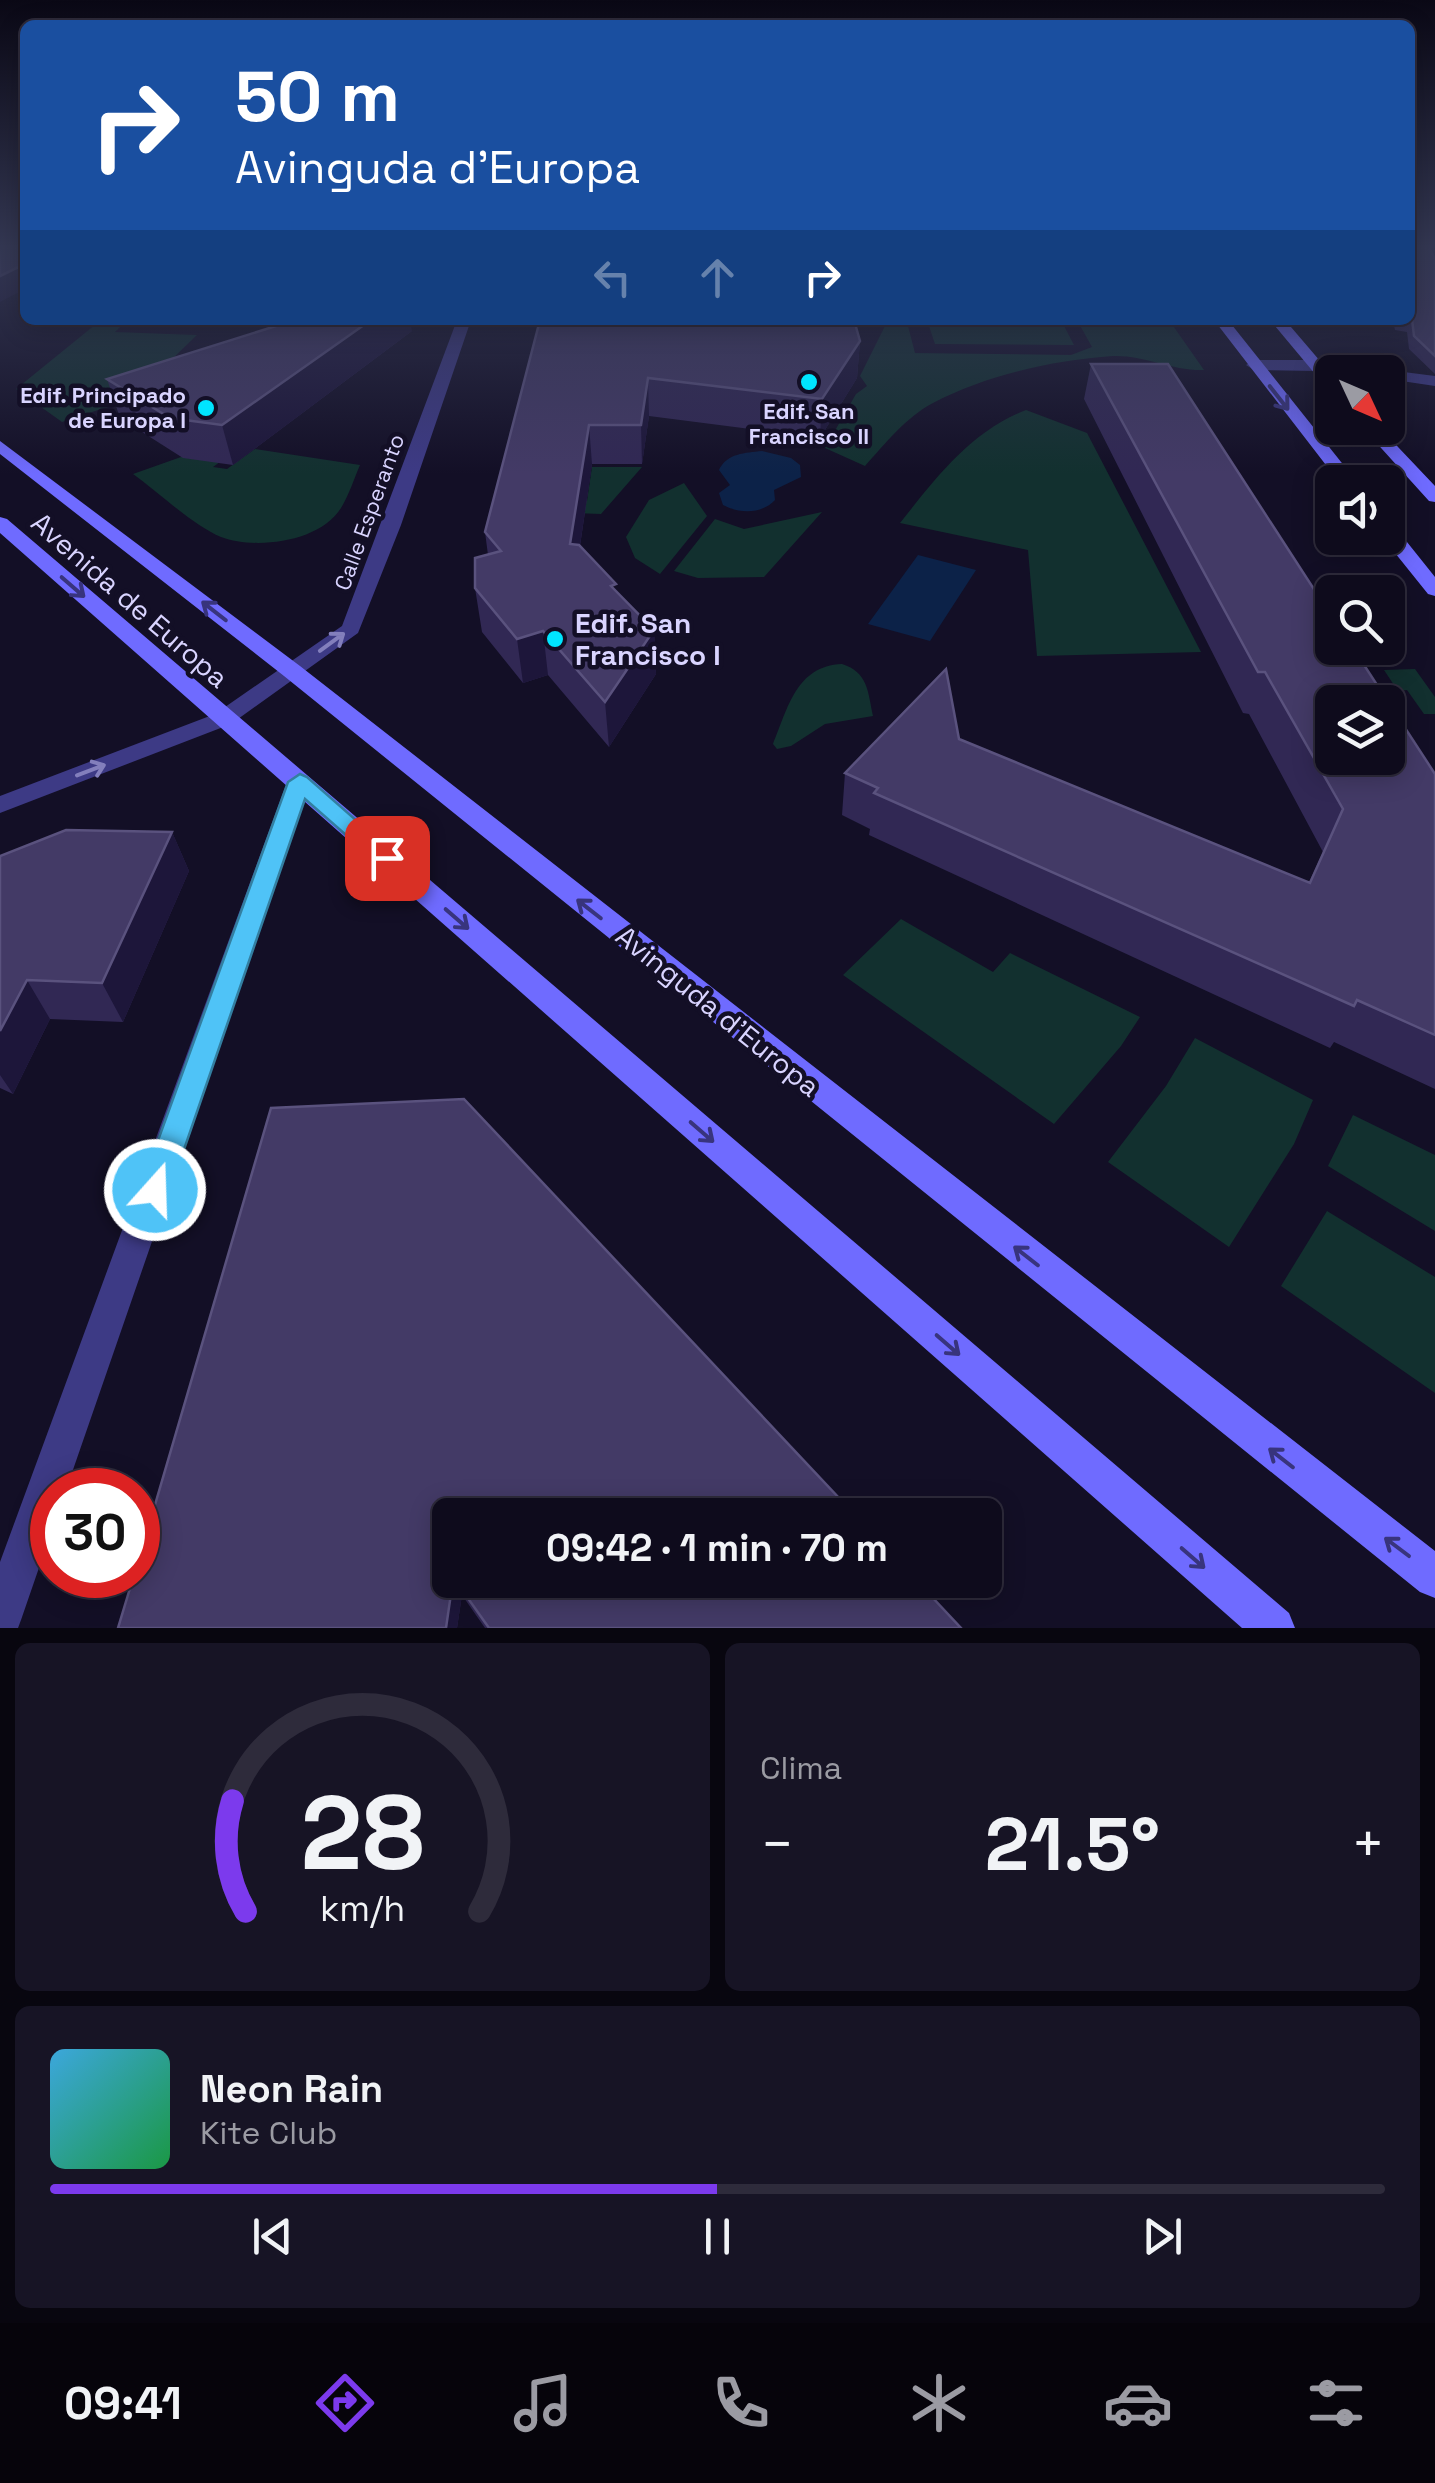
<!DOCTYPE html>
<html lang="es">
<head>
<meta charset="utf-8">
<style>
  :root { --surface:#0e0b1c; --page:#171425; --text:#f1f3f6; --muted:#9b9ba3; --line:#2e2b3b; --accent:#7c3aed }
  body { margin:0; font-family:"Space Grotesk",sans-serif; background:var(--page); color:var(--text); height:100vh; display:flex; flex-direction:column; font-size:38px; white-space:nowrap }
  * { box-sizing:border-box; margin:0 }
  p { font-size:32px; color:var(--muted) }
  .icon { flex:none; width:55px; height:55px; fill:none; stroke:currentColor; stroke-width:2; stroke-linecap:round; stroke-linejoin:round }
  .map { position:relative; height:1628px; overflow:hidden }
  .side { display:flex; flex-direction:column; gap:15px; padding:15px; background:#08060f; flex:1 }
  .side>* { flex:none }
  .guide { position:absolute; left:20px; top:20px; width:1395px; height:305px; border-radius:15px; box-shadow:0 5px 25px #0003,0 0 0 2px var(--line); background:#1a4fa0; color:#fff; overflow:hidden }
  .needle { width:65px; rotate:134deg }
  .tools { position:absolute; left:1315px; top:355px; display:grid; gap:20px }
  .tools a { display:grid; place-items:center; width:90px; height:90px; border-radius:15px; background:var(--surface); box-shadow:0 5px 25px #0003,0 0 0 2px var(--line); font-size:50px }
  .speed { position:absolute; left:30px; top:1468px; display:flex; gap:20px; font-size:50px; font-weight:700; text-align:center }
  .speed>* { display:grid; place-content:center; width:130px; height:130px; border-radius:50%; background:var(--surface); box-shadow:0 5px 25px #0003,0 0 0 2px var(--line); line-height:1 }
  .speed .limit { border:15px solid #d22; background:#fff; color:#111 }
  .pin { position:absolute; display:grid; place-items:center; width:85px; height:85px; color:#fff; margin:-42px; border-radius:20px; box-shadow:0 5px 15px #0006 }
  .me { position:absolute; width:110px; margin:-55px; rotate:20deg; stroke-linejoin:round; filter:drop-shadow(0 0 8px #0008) }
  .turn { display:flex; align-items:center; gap:35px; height:210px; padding:0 50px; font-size:45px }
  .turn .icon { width:130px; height:130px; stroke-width:2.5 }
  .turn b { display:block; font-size:70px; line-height:85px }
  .lanes { display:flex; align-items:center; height:95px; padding:0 50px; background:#0003; justify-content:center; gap:50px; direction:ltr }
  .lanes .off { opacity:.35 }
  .big { font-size:75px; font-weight:700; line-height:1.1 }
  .side .widget { flex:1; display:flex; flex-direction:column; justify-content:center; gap:15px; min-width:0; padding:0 35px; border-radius:15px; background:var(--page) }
  .side .dial { align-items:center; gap:0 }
  .dial svg { height:260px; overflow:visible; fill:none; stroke:var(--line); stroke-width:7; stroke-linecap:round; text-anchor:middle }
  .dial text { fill:var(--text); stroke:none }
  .song { display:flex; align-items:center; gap:30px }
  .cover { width:120px; height:120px; border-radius:15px; background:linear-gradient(135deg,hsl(200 70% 55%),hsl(140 70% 35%)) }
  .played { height:10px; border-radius:5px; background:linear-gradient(90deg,var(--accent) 50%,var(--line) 50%) }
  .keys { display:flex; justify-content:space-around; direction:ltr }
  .heat { display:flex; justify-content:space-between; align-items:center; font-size:55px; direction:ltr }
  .side .tiles { flex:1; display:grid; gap:15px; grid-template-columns:1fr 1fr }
  .widget:last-child { grid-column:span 2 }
  .trip { position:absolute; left:432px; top:1498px; width:570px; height:100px; border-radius:15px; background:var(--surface); box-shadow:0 5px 25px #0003,0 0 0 2px var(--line); font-weight:700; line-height:100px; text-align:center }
  .menu { display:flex; height:160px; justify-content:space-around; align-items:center; background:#06040b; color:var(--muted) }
  .menu .icon { width:70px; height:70px }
  .menu .selected { color:var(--accent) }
  .menu b { font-size:45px; color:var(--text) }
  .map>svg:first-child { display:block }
  .green { fill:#12302f }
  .water { fill:#0c2248 }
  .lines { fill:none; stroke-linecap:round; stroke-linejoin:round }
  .street { fill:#3d3a85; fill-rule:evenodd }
  .secondary { fill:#6f6bff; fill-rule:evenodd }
  .wall { fill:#312854 }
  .shaded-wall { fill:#1d163a }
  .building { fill:#433a66; stroke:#5a527e; stroke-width:2.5; fill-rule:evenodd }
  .oneway { stroke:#38347d }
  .oneway2 { stroke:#837fbc }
  .route { fill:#4fc3f7; stroke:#337fa1; stroke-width:2.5 }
  .poi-dot { fill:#00e5ff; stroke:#130f26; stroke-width:4 }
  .labels { text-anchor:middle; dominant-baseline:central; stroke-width:9; stroke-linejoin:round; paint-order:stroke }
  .far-poi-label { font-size:22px; font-weight:bold; fill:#d9d4ff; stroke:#130f26; text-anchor:end }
  .far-street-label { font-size:22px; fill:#d9d4ff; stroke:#130f26 }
  .street-label { font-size:28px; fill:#d9d4ff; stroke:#130f26 }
  .poi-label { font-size:28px; font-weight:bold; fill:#d9d4ff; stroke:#130f26; text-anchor:start }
</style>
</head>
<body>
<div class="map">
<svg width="1435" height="1628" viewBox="0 0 1435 1628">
  <rect width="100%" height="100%" fill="#130f26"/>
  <path class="green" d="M 101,320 L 127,320 L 115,332 L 197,335 L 169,362 L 110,390 L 112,394 L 134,398 L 62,422 L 16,389 Z
    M 927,320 L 1061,320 L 1074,345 L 935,344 Z
    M 1077,320 L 1169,320 L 1204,370 C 1172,371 1145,355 1113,356 C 1054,360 986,375 933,403 C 906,417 885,444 865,466 L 825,448 L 856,394 L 867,386 L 860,376 L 885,326 L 908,326 L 915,353 L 1071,355 L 1092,347 Z
    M 1026,410 L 1087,433 L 1201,652 L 1037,656 L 1028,550 L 900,523 C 936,478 970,432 1026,410 Z
    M 255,449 L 360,465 C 354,479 349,495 341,508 C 320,542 256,550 221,537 C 194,526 158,492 133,474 L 198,451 L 228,456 L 213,467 L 227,469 Z
    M 592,467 L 642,467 L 601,514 L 546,512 L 587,501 Z
    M 684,483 L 707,516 L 660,574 L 635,558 L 626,537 L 649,500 Z
    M 822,512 L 764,577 L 698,578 L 674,571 L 715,519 L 744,529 Z
    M 842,664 C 868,672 868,692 873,716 L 825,724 L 791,746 L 777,749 L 773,744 C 788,708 796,666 842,664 Z
    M 1415,669 L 1435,697 L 1435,714 L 1424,714 L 1407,690 L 1398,691 L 1384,670 Z
    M 901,919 L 993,972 L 1010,953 L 1140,1017 L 1121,1046 L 1054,1124 L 843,975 Z
    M 1195,1038 L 1313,1100 L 1294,1144 L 1229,1247 L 1108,1162 L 1166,1086 Z
    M 1353,1115 L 1435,1155 L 1435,1231 L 1328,1166 Z
    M 1327,1211 L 1435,1277 L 1435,1393 L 1281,1286 Z"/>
  <path class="water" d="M 762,451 L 791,458 L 800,465 L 801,477 L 774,490 L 775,500 C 762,514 740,514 723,505 L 719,493 L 730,485 L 719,470 C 727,453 745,453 762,451 Z
    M 918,555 L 976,570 L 930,641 L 868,624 Z"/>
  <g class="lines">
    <path class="street" d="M 457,320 L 471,320 L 401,525 L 358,633 L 231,724 L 0,813 L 0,796 L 215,714 L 342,626 Z
      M 1316,360 L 1371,367 L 1379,372 L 1254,370 L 1246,365 L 1254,360 Z
      M 1388,370 L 1435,376 L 1435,386 L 1388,379 L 1388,372 L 1382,372 Z
      M 299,774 L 311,782 L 66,1490 L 52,1490 L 52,1530 L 21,1620 L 18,1628 L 0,1628 L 0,1562 L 287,782 Z"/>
    <path class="secondary" d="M 1214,320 L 1228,320 L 1357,482 L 1339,482 Z
      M 1270,320 L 1285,320 L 1332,375 L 1332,389 L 1326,387 Z
      M 1363,428 L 1380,428 L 1435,486 L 1435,502 L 1429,501 Z
      M 0,441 L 300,666 L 1435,1551 L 1435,1598 L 1420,1592 L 284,676 L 0,454 Z
      M 0,517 L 7,519 L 1289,1613 L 1295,1628 L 1242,1628 L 0,533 Z
      M 1388,525 L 1395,527 L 1435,577 L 1435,596 L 1428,594 L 1383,538 L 1388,538 Z"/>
  </g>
  <path class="wall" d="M 1410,246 L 1435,259 L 1435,374 L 1409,349 L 1407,332 L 1395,330 L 1393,320 L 1410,320 Z
    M 540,320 L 860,341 L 857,378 L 820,438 L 649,416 L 642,464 L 592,464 L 580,546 L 617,592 L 654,630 L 656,674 L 609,747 L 548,675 L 523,683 L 482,632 L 475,588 L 488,555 L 485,532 Z
    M 412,331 L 233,465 L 183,458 L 120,418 L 107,379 Z
    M 1091,364 L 1435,774 L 1435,1089 L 1334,1042 L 1330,1048 L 869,835 L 870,829 L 842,815 L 845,773 L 959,739 L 1309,882 L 1323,852 L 1249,714 L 1243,713 L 1084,399 Z
    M 172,832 L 189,871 L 123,1022 L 50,1019 L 13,1094 L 0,1088 L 0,856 Z
    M 271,1108 L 961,1628 L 485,1628 L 462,1595 L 457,1628 L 118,1628 Z"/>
  <path class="shaded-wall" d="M 25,264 L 25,289 L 0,302 L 0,276 Z
    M 371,320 L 410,320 L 412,331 L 233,465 L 222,425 Z
    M 860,341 L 857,378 L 820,438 L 822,399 Z
    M 648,378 L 649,416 L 642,464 L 641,425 Z
    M 589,425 L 592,464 L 574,586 L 570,544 Z
    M 654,630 L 656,674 L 609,747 L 605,702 Z
    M 543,631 L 548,675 L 523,683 L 517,639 Z
    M 172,832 L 189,871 L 123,1022 L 102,983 Z
    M 27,980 L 50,1019 L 13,1094 L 0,1075 L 0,1031 Z
    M 453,1580 L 462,1595 L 457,1628 L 446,1628 Z"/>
  <path class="building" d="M 0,246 L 25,246 L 25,264 L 0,276 Z
    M 1410,246 L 1428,246 L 1435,259 L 1435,356 L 1414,336 L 1412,319 L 1410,319 Z
    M 295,320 L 371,320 L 222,425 L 170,418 L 107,379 Z
    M 540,320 L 854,320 L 860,341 L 822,399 L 648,378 L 641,425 L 589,425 L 570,544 L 579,545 L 616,584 L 611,586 L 654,630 L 605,702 L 543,631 L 517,639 L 475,588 L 475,558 L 501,551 L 485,532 Z
    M 1091,364 L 1168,364 L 1332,617 L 1332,648 L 1353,648 L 1435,774 L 1435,1035 L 1357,1000 L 1354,1006 L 874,793 L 878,788 L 845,773 L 946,669 L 959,739 L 1310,883 L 1343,809 L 1265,672 L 1258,672 ZM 1332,702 L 1388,702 L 1388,758 L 1332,758 Z
    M 66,830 L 172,832 L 102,983 L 27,980 L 0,1031 L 0,856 Z
    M 464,1099 L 855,1515 L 450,1515 L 450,1580 L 453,1580 L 446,1628 L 118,1628 L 134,1575 L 138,1575 L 138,1563 L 271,1108 Z
    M 455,1580 L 916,1580 L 961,1628 L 489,1628 Z"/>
  <defs><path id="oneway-shaft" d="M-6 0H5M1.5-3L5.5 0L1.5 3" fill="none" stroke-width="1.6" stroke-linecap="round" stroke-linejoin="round" transform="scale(2.5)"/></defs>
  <g class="oneway">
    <use href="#oneway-shaft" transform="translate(1279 398) rotate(52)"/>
    <use href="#oneway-shaft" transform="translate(73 587) rotate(41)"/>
    <use href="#oneway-shaft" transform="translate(214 611) rotate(-142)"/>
    <use href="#oneway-shaft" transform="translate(589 909) rotate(-142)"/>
    <use href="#oneway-shaft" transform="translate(457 919) rotate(41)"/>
    <use href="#oneway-shaft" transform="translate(702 1132) rotate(41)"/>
    <use href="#oneway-shaft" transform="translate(1026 1256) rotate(-142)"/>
    <use href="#oneway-shaft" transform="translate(948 1345) rotate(41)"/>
    <use href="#oneway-shaft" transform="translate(1281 1458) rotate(-142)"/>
    <use href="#oneway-shaft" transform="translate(1397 1547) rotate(-143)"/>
    <use href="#oneway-shaft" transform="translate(1193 1558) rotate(41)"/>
  </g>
  <g class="oneway2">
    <use href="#oneway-shaft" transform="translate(332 642) rotate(-36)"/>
    <use href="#oneway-shaft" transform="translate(91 770) rotate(-21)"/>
  </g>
  <linearGradient id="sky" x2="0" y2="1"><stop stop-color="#0a0815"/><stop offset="0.52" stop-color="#333752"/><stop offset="1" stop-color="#333752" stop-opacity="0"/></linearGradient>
  <rect width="1435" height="474" fill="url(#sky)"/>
  <path class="route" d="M 300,774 L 307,777 L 399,858 L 396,864 L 379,864 L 305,799 L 170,1190 L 165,1200 L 155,1204 L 144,1200 L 140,1190 L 288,782 Z"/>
  <g class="poi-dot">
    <circle cx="809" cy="382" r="10"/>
    <circle cx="206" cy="408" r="10"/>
    <circle cx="555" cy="639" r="10"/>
  </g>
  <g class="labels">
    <g class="far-poi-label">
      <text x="186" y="395">Edif. Principado<tspan x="186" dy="25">de Europa I</tspan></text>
      <text x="809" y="411" text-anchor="middle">Edif. San<tspan x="809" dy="25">Francisco II</tspan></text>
    </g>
    <g class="far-street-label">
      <text transform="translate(369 512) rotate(-70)">Calle Esperanto</text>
    </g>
    <g class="street-label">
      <text transform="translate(130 600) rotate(41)">Avenida de Europa</text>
      <text transform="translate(718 1011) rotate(39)">Avinguda d'Europa</text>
    </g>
    <g class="poi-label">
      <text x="575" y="623">Edif. San<tspan x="575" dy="32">Francisco I</tspan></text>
    </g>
  </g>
</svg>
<div class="tools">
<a><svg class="needle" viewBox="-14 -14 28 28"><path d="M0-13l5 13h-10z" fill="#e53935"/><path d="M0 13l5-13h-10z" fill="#9b9ba3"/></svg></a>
<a><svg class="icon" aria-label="sound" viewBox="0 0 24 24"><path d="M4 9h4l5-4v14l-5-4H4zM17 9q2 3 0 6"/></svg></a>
<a><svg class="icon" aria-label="search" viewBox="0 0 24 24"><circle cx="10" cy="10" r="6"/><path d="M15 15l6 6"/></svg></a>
<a><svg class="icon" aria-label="layers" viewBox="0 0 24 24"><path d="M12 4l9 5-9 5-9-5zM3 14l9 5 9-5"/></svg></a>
</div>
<div class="speed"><div class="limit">30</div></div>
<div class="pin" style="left:387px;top:858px;background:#d93025"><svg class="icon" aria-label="arrive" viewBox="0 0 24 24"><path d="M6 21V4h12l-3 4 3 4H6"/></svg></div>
<svg class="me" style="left:155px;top:1190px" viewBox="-20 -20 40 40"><circle r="17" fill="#4fc3f7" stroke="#fff" stroke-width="3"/><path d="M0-11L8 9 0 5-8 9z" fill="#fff"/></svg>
<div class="trip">09:42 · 1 min · 70 m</div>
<div class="guide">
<div class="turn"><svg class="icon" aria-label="right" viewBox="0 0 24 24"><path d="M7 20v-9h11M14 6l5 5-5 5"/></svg><div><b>50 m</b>Avinguda d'Europa</div></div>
<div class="lanes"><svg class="icon off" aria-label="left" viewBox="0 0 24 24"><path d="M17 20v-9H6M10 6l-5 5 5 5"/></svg><svg class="icon off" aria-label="ahead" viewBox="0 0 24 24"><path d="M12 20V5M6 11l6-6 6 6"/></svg><svg class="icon" aria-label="right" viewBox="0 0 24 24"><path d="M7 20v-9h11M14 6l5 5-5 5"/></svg></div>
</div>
</div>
<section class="side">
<div class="tiles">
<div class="widget dial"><svg viewBox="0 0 100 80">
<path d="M14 69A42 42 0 1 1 86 69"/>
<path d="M14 69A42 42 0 0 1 10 35" stroke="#7c3aed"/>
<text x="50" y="56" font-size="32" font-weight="700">28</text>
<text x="50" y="72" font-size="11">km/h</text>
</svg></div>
<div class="widget"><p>Clima</p>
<div class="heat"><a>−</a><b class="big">21.5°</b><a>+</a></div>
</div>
<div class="widget">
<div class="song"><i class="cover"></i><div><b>Neon Rain</b><p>Kite Club</p></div></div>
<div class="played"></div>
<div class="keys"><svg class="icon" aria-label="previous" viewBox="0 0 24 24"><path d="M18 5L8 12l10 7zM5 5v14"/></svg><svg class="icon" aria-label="pause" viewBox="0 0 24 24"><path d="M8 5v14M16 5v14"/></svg><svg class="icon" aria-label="next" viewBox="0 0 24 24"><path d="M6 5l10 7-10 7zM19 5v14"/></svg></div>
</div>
</div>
</section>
<nav class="menu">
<b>09:41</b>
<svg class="icon selected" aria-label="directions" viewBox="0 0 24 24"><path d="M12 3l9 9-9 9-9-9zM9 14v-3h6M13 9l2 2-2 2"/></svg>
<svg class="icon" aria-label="music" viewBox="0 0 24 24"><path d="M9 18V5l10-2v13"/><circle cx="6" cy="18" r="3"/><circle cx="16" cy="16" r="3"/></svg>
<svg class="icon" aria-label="phone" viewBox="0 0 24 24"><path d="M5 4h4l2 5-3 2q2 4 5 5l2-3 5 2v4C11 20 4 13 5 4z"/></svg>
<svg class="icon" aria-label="climate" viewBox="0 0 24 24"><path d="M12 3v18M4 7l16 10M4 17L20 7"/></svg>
<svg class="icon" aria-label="car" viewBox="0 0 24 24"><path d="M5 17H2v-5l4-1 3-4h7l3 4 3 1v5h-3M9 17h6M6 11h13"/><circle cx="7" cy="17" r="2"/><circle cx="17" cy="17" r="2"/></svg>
<svg class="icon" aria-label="filters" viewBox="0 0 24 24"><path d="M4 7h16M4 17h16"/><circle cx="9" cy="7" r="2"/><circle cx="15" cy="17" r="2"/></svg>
</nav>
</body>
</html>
